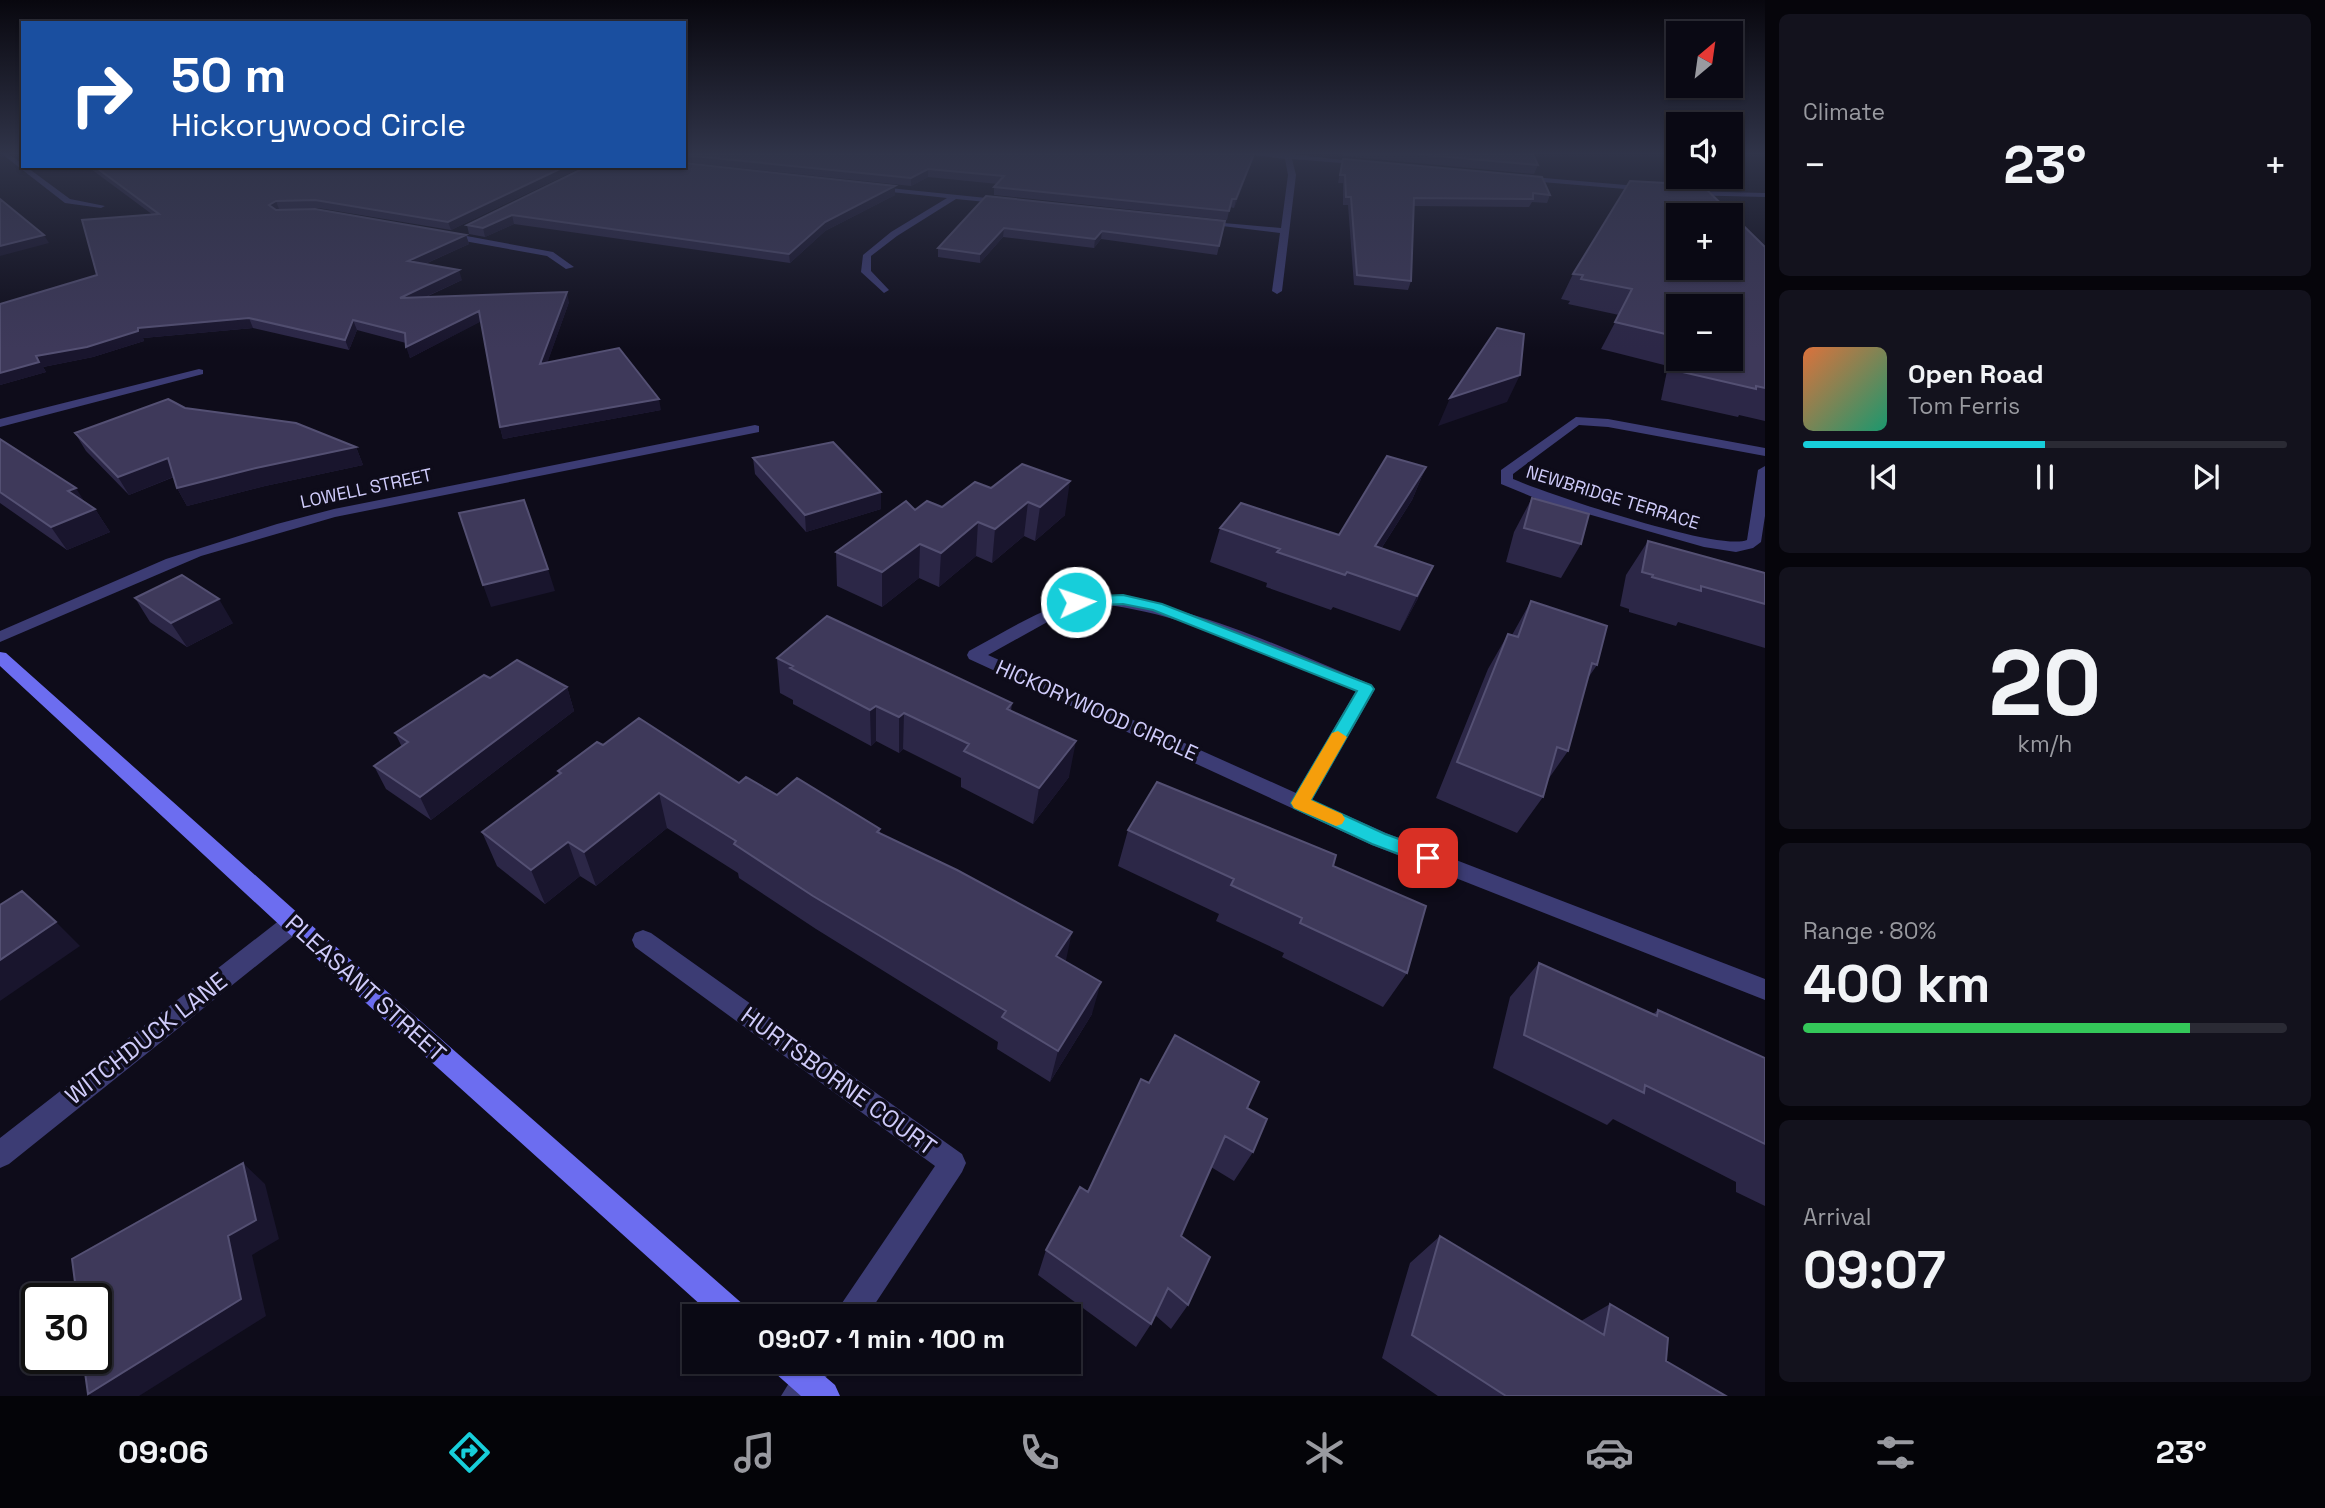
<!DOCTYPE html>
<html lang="en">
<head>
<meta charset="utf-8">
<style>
  :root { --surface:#0a0914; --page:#13121d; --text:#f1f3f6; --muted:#999aa0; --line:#2a2a34; --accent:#17ceda }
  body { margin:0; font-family:"Space Grotesk",sans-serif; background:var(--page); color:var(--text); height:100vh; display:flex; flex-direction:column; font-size:26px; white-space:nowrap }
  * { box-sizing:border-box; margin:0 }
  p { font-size:23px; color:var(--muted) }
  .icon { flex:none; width:38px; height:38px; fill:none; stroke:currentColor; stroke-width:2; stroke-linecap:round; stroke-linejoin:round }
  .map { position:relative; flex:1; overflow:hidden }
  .details { display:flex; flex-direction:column; gap:14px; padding:14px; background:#06050b; width:560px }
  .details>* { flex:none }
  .top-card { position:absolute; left:21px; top:21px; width:665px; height:147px; border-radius:0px; box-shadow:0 2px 5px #0004,0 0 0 2px var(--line); background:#1a4fa0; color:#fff; overflow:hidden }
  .needle { width:46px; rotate:29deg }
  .fabs { position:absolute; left:1666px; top:21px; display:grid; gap:14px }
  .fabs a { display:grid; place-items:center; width:77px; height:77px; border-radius:0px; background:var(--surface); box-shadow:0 2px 5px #0004,0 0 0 2px var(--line); font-size:35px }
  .speed { position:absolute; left:21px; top:1283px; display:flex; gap:14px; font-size:35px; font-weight:700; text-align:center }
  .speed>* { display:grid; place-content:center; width:91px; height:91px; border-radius:50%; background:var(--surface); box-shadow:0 2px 5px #0004,0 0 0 2px var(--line); line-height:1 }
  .speed .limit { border:4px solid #111; border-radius:10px; background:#fff; color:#111 }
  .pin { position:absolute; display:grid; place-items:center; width:60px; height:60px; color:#fff; margin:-30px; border-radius:14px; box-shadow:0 4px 10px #0006 }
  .me { position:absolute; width:77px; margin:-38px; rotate:87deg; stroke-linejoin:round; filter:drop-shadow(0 0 5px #0008) }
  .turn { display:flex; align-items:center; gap:24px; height:147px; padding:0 35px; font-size:32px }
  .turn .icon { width:91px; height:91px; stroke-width:2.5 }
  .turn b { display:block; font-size:49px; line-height:60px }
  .big { font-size:52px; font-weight:800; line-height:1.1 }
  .details .tile { flex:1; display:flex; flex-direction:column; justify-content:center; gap:10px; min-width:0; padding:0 24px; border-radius:10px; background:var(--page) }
  .details .dial { align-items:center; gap:0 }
  .dial b { font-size:91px; line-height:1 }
  .song { display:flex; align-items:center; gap:21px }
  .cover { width:84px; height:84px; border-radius:10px; background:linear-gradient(135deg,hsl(20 70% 55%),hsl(160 70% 35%)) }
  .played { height:7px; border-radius:4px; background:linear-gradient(90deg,var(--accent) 50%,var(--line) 50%) }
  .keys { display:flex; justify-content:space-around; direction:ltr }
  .heat { display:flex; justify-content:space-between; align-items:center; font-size:38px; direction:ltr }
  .charge { height:10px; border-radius:5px; background:linear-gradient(90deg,#34c759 80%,var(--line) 0) }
  .trip { position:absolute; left:682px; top:1304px; width:399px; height:70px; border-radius:0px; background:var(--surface); box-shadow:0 2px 5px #0004,0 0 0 2px var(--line); font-weight:800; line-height:70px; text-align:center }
  .tabs { display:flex; height:112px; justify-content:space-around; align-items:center; background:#040408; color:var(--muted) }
  .tabs .icon { width:49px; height:49px }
  .tabs .selected { color:var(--accent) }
  .tabs b { font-size:32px; color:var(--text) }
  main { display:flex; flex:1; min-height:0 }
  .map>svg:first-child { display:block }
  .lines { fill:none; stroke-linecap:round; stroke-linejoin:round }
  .street { fill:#3c3c74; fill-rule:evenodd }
  .secondary { fill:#6c6df0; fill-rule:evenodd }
  .wall { fill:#2c2747; fill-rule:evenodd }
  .shaded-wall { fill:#19152d }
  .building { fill:#3e395a; stroke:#545073; stroke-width:2; fill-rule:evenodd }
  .route { fill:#17ceda; stroke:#0f868e; stroke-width:2 }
  .slow { fill:#f59e0b }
  .labels { text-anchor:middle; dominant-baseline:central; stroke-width:7; stroke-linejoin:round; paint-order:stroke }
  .far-street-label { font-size:18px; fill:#cfcbfa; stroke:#0e0c1a }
  .street-label { font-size:21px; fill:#cfcbfa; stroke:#0e0c1a }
  .near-street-label { font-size:24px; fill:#cfcbfa; stroke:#0e0c1a }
</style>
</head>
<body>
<main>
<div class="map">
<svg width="1765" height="1396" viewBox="0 0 1765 1396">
  <rect width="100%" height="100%" fill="#0e0c1a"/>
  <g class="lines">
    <path class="street" d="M 2,154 L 9,154 L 70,199 L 105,206 L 101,208 L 65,203 Z
      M 1248,154 L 1290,154 L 1370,163 L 1366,165 L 1292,159 L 1296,175 L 1282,291 L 1277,294 L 1272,291 L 1280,233 L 1197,223 L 1201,221 L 1281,228 L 1288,175 L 1285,159 Z
      M 1520,176 L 1649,187 L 1653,189 L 1649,191 L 1517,180 Z
      M 870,186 L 1006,200 L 1010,202 L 1006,204 L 956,199 L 897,236 L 871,256 L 871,271 L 889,290 L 884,293 L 861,272 L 863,255 L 891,232 L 947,198 L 873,190 Z
      M 1687,191 L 1765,193 L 1765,197 L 1684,195 Z
      M 445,232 L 553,252 L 574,267 L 566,269 L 547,256 L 442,237 Z
      M 199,369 L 203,370 L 203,374 L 0,427 L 0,419 Z
      M 1576,417 L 1608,419 L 1765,448 L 1765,456 L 1608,427 L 1579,425 L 1513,474 L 1513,479 C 1548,494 1719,552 1747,540 L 1758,470 L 1765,466 L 1765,516 L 1761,542 L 1753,548 L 1736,552 L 1704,547 L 1542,501 L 1501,484 L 1501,470 Z
      M 755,425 L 759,426 L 759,432 L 335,517 L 201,556 L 0,642 L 0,631 L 166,559 L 277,524 L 334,509 Z
      M 1101,595 C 1196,606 1284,648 1372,685 L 1375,689 L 1312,800 L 1386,833 L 1765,979 L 1765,1000 L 1372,845 L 969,659 L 967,655 L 969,651 C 1014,627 1049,602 1101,595 ZM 1101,604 C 1191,615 1273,656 1356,691 L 1296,793 L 988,655 L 1067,611 Z
      M 293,914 L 301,916 L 304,923 L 301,930 L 9,1164 L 0,1168 L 0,1138 L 285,916 Z
      M 643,930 L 651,933 L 962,1154 L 966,1163 L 962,1172 L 867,1316 L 835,1316 L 840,1306 L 935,1166 L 635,947 L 632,940 L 635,933 Z
      M 802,1362 L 835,1362 L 815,1396 L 781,1396 Z"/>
    <path class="secondary" d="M 0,652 L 6,653 L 301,916 L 745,1306 L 750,1316 L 713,1316 L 285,930 L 0,666 Z
      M 771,1362 L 808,1362 L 835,1385 L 840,1396 L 801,1396 L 775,1373 Z"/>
  </g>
  <path class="wall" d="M 684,154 L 1255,154 L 1234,208 L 1230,207 L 1227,220 L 994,195 L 994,187 L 998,184 L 928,177 L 911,186 L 684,162 Z
    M 1343,154 L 1533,154 L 1538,165 L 1534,174 L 1342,156 Z
    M 1343,159 L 1550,195 L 1547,203 L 1532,202 L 1529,207 L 1413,206 L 1411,281 L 1408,290 L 1354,285 L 1348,205 L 1343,205 L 1343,183 L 1338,183 Z
    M 87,166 L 584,166 L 451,230 L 318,208 L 278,210 L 466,235 L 469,244 L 425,264 L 462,280 L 426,297 L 569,302 L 547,363 L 661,410 L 503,439 L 500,427 L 481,321 L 410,358 L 406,343 L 357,330 L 349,350 L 253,328 L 143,338 L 144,341 L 93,357 L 43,367 L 46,372 L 0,385 L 0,304 L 97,275 L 153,215 Z
    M 588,166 L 895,186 L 895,195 L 825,231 L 790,263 L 514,224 L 485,237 L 469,234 L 467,225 Z
    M 986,196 L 1225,221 L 1217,255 L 1101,239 L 1094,248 L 1003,237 L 980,263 L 938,257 L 938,248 Z
    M 1765,247 L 1765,421 L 1739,415 L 1738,417 L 1661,400 L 1668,366 L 1601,349 L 1619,315 L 1568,304 L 1570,301 L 1561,299 L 1573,274 ZM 1678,306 L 1731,359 L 1678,359 Z
    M 185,408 L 356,447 L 363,465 L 265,486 L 187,506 L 177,488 L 174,477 L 129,495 L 86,451 L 75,433 Z
    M 0,439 L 95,509 L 110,532 L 67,550 L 0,503 Z
    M 753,458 L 881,509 L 806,532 L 755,474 Z
    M 1426,467 L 1412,500 L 1381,549 L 1433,566 L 1417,600 L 1400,631 L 1333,607 L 1331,610 L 1266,587 L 1267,583 L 1210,562 L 1220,528 L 1339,535 Z
    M 975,482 L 1065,515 L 1035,541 L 1024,536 L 992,563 L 976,556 L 939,587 L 919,578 L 882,607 L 837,586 L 836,552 L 915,510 L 942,507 Z
    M 1532,498 L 1581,544 L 1561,578 L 1506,562 L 1514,532 Z
    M 1648,541 L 1765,573 L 1765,648 L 1678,622 L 1676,626 L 1629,612 L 1629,609 L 1620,606 L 1626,575 Z
    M 135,598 L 233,623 L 187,647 L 150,622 Z
    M 1531,601 L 1597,665 L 1588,678 L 1568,751 L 1547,781 L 1543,797 L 1517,833 L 1436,798 L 1488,669 L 1508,634 L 1512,635 Z
    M 777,658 L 1012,703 L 1011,711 L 1069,777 L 1033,824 L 961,787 L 961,778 L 903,749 L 899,753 L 876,741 L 871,746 L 793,704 L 793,700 L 780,693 Z
    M 490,678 L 567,687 L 574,711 L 431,820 L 386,789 L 374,766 L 402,747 L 395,733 Z
    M 603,745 L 739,783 L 880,829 L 880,833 L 1066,961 L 1092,1014 L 1050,1082 L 997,1049 L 998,1042 L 816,929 L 739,878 L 738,873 L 667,828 L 596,886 L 580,876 L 545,904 L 497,866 L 482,832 L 559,775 L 558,771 Z
    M 1128,830 L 1333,866 L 1407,973 L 1383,1007 L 1282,957 L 1284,953 L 1216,921 L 1219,914 L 1118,866 Z
    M 1539,963 L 1653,1014 L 1658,1010 L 1765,1058 L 1765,1206 L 1736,1192 L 1736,1182 L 1613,1119 L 1607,1125 L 1493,1068 L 1510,997 Z
    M 1149,1083 L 1247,1108 L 1253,1152 L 1234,1181 L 1211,1167 L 1181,1236 L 1188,1305 L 1171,1329 L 1155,1315 L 1151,1324 L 1136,1347 L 1038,1275 L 1046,1250 L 1088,1192 Z
    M 1440,1236 L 1581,1321 L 1610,1304 L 1666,1361 L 1726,1396 L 1438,1396 L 1382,1358 L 1410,1263 Z"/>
  <path class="shaded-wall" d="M 1254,154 L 1254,157 L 1234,208 L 1236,199 Z
    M 566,166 L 584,166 L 451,230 L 448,222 Z
    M 928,169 L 928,177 L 911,186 L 911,178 Z
    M 895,186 L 895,195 L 825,231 L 790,263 L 789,254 L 825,222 Z
    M 276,201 L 279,209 L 273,213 L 269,205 Z
    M 512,215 L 514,224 L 485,237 L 483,228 Z
    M 1004,228 L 1003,237 L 980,263 L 980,254 Z
    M 1102,231 L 1101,239 L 1094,248 L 1095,239 Z
    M 44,235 L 49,243 L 0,256 L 0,246 Z
    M 466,235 L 469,244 L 411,270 L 408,261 Z
    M 459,270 L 462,280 L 403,307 L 400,298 Z
    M 567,292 L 569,302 L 543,375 L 540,364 Z
    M 479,311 L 482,321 L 410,358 L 406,347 Z
    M 249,318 L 253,328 L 143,338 L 144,341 L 93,357 L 43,367 L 46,372 L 0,385 L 0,373 L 36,356 L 138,328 Z
    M 353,320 L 357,330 L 349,350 L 345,340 Z
    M 1520,375 L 1507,402 L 1438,426 L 1450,398 Z
    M 659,399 L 661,410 L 503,439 L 500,427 Z
    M 356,447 L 363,465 L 265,486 L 187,506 L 177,488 L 256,468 Z
    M 168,458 L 178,475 L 129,495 L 118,477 Z
    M 1426,467 L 1412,500 L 1363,577 L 1375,546 Z
    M 1070,481 L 1065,515 L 1035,541 L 1040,507 Z
    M 76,488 L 90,511 L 68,491 Z
    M 881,492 L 881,509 L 806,532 L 805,515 Z
    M 1028,502 L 1024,536 L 992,563 L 995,529 Z
    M 95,509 L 110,532 L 67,550 L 51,527 Z
    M 978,522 L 976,556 L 939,587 L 941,553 Z
    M 920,544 L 919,578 L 882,607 L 882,572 Z
    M 1433,566 L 1417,600 L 1400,631 L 1417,596 Z
    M 548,569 L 555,591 L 491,607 L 483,585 Z
    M 219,599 L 233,623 L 187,647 L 171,623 Z
    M 567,687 L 574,711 L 431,820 L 420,797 Z
    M 876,706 L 876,741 L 871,746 L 870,710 Z
    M 904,713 L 903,749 L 899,753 L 899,717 Z
    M 1076,741 L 1069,777 L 1033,824 L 1039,788 Z
    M 659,793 L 667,828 L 596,886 L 584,852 Z
    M 568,842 L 580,876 L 545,904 L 531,870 Z
    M 56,922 L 80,946 L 0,1001 L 0,960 Z
    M 1072,932 L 1065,965 L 1056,956 Z
    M 1101,982 L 1092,1014 L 1050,1082 L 1058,1051 Z
    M 243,1163 L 265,1184 L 279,1239 L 252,1255 L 266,1316 L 139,1396 L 92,1396 L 88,1394 L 228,1236 Z"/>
  <path class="building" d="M 684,154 L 1254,154 L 1236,199 L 1232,199 L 1229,211 L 994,187 L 1004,176 L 928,169 L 911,178 L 684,155 Z
    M 1416,154 L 1533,154 L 1538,165 Z
    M 1343,159 L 1542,177 L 1550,195 L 1533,193 L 1533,199 L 1414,198 L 1411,281 L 1357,275 L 1351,197 L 1346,197 L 1345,175 L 1340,175 Z
    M 684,163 L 895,186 L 825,222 L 789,254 L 512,215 L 483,228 L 467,225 L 588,166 L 684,166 Z
    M 94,166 L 566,166 L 448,222 L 315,200 L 276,201 L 269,205 L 276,210 L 315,209 L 466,235 L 408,261 L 459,270 L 400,298 L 567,292 L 540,364 L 619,348 L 659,399 L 500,427 L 479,311 L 406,347 L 405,333 L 353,320 L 345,340 L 249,318 L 138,328 L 138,331 L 87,347 L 36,356 L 39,362 L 0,373 L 0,304 L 97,275 L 82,220 L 159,214 Z
    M 1630,181 L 1702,185 L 1765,247 L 1765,388 L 1756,386 L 1756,389 L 1678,371 L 1680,359 L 1731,359 L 1731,306 L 1678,306 L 1678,337 L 1615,322 L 1632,289 L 1581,279 L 1583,275 L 1573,274 ZM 1678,215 L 1731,215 L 1731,268 L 1678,268 Z
    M 986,196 L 1225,221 L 1219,246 L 1102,231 L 1095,239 L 1004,228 L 980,254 L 938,248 Z
    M 0,199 L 44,235 L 0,246 Z
    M 1497,328 L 1524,334 L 1520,375 L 1450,398 Z
    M 168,399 L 185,408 L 296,423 L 356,447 L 256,468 L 177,488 L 168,458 L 118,477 L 75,433 Z
    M 0,439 L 76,488 L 68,491 L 95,509 L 51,527 L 0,492 Z
    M 833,442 L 881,492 L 805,515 L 753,458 Z
    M 1387,456 L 1426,467 L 1375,546 L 1433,566 L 1417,596 L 1347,572 L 1345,575 L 1277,552 L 1280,549 L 1220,528 L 1241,503 L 1339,535 Z
    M 1022,464 L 1070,481 L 1040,507 L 1028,502 L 995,529 L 978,522 L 941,553 L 920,544 L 882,572 L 836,552 L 906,501 L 915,510 L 927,501 L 942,507 L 975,482 L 991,488 Z
    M 1532,498 L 1589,514 L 1581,544 L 1524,528 Z
    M 524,500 L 548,569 L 483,585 L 459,513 Z
    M 1648,541 L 1765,573 L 1765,604 L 1701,586 L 1701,591 L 1652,577 L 1653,575 L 1642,572 Z
    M 182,575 L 219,599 L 171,623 L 135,598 Z
    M 1531,601 L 1607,626 L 1597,665 L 1592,663 L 1568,751 L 1557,747 L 1543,797 L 1457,762 L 1508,634 L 1518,637 Z
    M 827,616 L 1012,703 L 1007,709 L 1076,741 L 1039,788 L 964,751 L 969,744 L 904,713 L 899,717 L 876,706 L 870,710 L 790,668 L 793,666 L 777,658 Z
    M 517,660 L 567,687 L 420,797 L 374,766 L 408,742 L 395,733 L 484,675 L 490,678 Z
    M 639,718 L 739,783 L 746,777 L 777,795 L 797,778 L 880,829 L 877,832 L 957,870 L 1072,932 L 1056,956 L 1101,982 L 1058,1051 L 1002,1017 L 1006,1011 L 813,896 L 734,844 L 736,841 L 659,793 L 584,852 L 568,842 L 531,870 L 482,832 L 561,773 L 558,771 L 597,742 L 603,745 Z
    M 1157,782 L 1336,855 L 1333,866 L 1426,906 L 1407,973 L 1300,923 L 1302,918 L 1231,885 L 1234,879 L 1128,830 Z
    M 22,891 L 56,922 L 0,960 L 0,905 Z
    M 1539,963 L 1657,1016 L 1658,1010 L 1765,1058 L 1765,1144 L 1645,1085 L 1644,1093 L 1524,1035 Z
    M 1175,1035 L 1259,1082 L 1247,1108 L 1267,1119 L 1253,1152 L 1225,1136 L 1181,1236 L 1210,1257 L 1188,1305 L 1168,1288 L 1151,1324 L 1046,1250 L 1080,1187 L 1088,1192 L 1141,1079 L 1149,1083 Z
    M 243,1163 L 256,1220 L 228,1236 L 241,1299 L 88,1394 L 83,1358 L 96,1358 L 96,1298 L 77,1298 L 72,1259 Z
    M 1440,1236 L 1604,1335 L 1610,1304 L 1668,1338 L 1666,1361 L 1726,1396 L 1506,1396 L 1412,1335 Z"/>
  <linearGradient id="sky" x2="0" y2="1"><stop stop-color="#08070e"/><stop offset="0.44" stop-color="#303449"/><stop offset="1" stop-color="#303449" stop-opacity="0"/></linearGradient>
  <rect width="1765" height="349" fill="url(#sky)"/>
  <path class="route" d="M 1123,595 L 1162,604 L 1371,685 L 1374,689 L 1311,800 L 1385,834 L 1435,852 L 1437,858 L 1435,863 L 1428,865 L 1372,844 L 1294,808 L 1291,803 L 1357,691 L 1153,610 L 1123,604 L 1076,606 L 1069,602 L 1076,597 Z"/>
  <path class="slow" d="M 1338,731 L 1347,737 L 1311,800 L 1342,814 L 1345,819 L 1342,824 L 1336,826 L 1294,808 L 1291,803 L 1332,733 Z"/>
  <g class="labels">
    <g class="far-street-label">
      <text transform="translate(366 488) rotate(-12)">LOWELL STREET</text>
      <text transform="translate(1613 497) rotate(17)">NEWBRIDGE TERRACE</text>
    </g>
    <g class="street-label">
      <text transform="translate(1097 710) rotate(24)">HICKORYWOOD CIRCLE</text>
    </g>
    <g class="near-street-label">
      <text transform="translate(366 988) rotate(42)">PLEASANT STREET</text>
      <text transform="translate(146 1038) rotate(-38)">WITCHDUCK LANE</text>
      <text transform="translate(839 1081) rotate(36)">HURTSBORNE COURT</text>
    </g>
  </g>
</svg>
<div class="fabs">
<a><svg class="needle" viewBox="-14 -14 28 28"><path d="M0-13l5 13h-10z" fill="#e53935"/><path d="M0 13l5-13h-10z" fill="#999aa0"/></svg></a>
<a><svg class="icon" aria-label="sound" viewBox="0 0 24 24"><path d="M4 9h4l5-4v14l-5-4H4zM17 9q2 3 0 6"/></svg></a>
<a>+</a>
<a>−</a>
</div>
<div class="speed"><div class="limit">30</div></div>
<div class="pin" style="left:1428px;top:858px;background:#d93025"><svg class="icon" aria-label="arrive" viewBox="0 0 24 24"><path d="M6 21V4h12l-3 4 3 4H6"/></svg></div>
<svg class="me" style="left:1076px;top:602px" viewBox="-20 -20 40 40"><circle r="17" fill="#17ceda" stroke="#fff" stroke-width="3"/><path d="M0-11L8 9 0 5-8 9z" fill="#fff"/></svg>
<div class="trip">09:07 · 1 min · 100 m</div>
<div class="top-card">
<div class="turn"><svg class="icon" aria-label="right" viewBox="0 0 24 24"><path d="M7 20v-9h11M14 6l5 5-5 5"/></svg><div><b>50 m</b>Hickorywood Circle</div></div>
</div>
</div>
<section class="details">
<div class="tile"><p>Climate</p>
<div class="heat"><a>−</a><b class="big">23°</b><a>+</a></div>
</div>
<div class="tile">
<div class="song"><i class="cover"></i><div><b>Open Road</b><p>Tom Ferris</p></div></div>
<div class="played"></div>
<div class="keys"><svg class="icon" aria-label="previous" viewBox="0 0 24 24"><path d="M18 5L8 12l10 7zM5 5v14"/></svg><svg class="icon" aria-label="pause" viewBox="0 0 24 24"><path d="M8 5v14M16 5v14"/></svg><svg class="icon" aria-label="next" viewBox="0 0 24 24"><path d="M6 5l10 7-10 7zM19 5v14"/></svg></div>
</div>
<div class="tile dial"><b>20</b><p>km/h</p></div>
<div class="tile"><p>Range · 80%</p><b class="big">400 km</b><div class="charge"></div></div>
<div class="tile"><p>Arrival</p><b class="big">09:07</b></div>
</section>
</main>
<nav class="tabs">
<b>09:06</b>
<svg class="icon selected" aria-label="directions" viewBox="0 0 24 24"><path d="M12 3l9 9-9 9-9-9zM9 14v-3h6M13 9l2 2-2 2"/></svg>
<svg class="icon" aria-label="music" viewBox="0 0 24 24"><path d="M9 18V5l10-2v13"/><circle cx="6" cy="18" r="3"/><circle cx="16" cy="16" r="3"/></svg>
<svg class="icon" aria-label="phone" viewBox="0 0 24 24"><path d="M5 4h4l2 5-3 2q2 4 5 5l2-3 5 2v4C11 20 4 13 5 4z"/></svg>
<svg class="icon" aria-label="climate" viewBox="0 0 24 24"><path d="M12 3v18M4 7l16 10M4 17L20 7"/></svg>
<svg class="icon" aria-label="car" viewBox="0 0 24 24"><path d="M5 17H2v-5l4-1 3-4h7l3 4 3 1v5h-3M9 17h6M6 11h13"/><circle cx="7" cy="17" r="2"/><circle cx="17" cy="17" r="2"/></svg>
<svg class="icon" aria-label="filters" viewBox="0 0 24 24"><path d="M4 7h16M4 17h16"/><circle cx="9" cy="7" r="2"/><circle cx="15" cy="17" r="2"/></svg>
<b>23°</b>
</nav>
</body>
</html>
